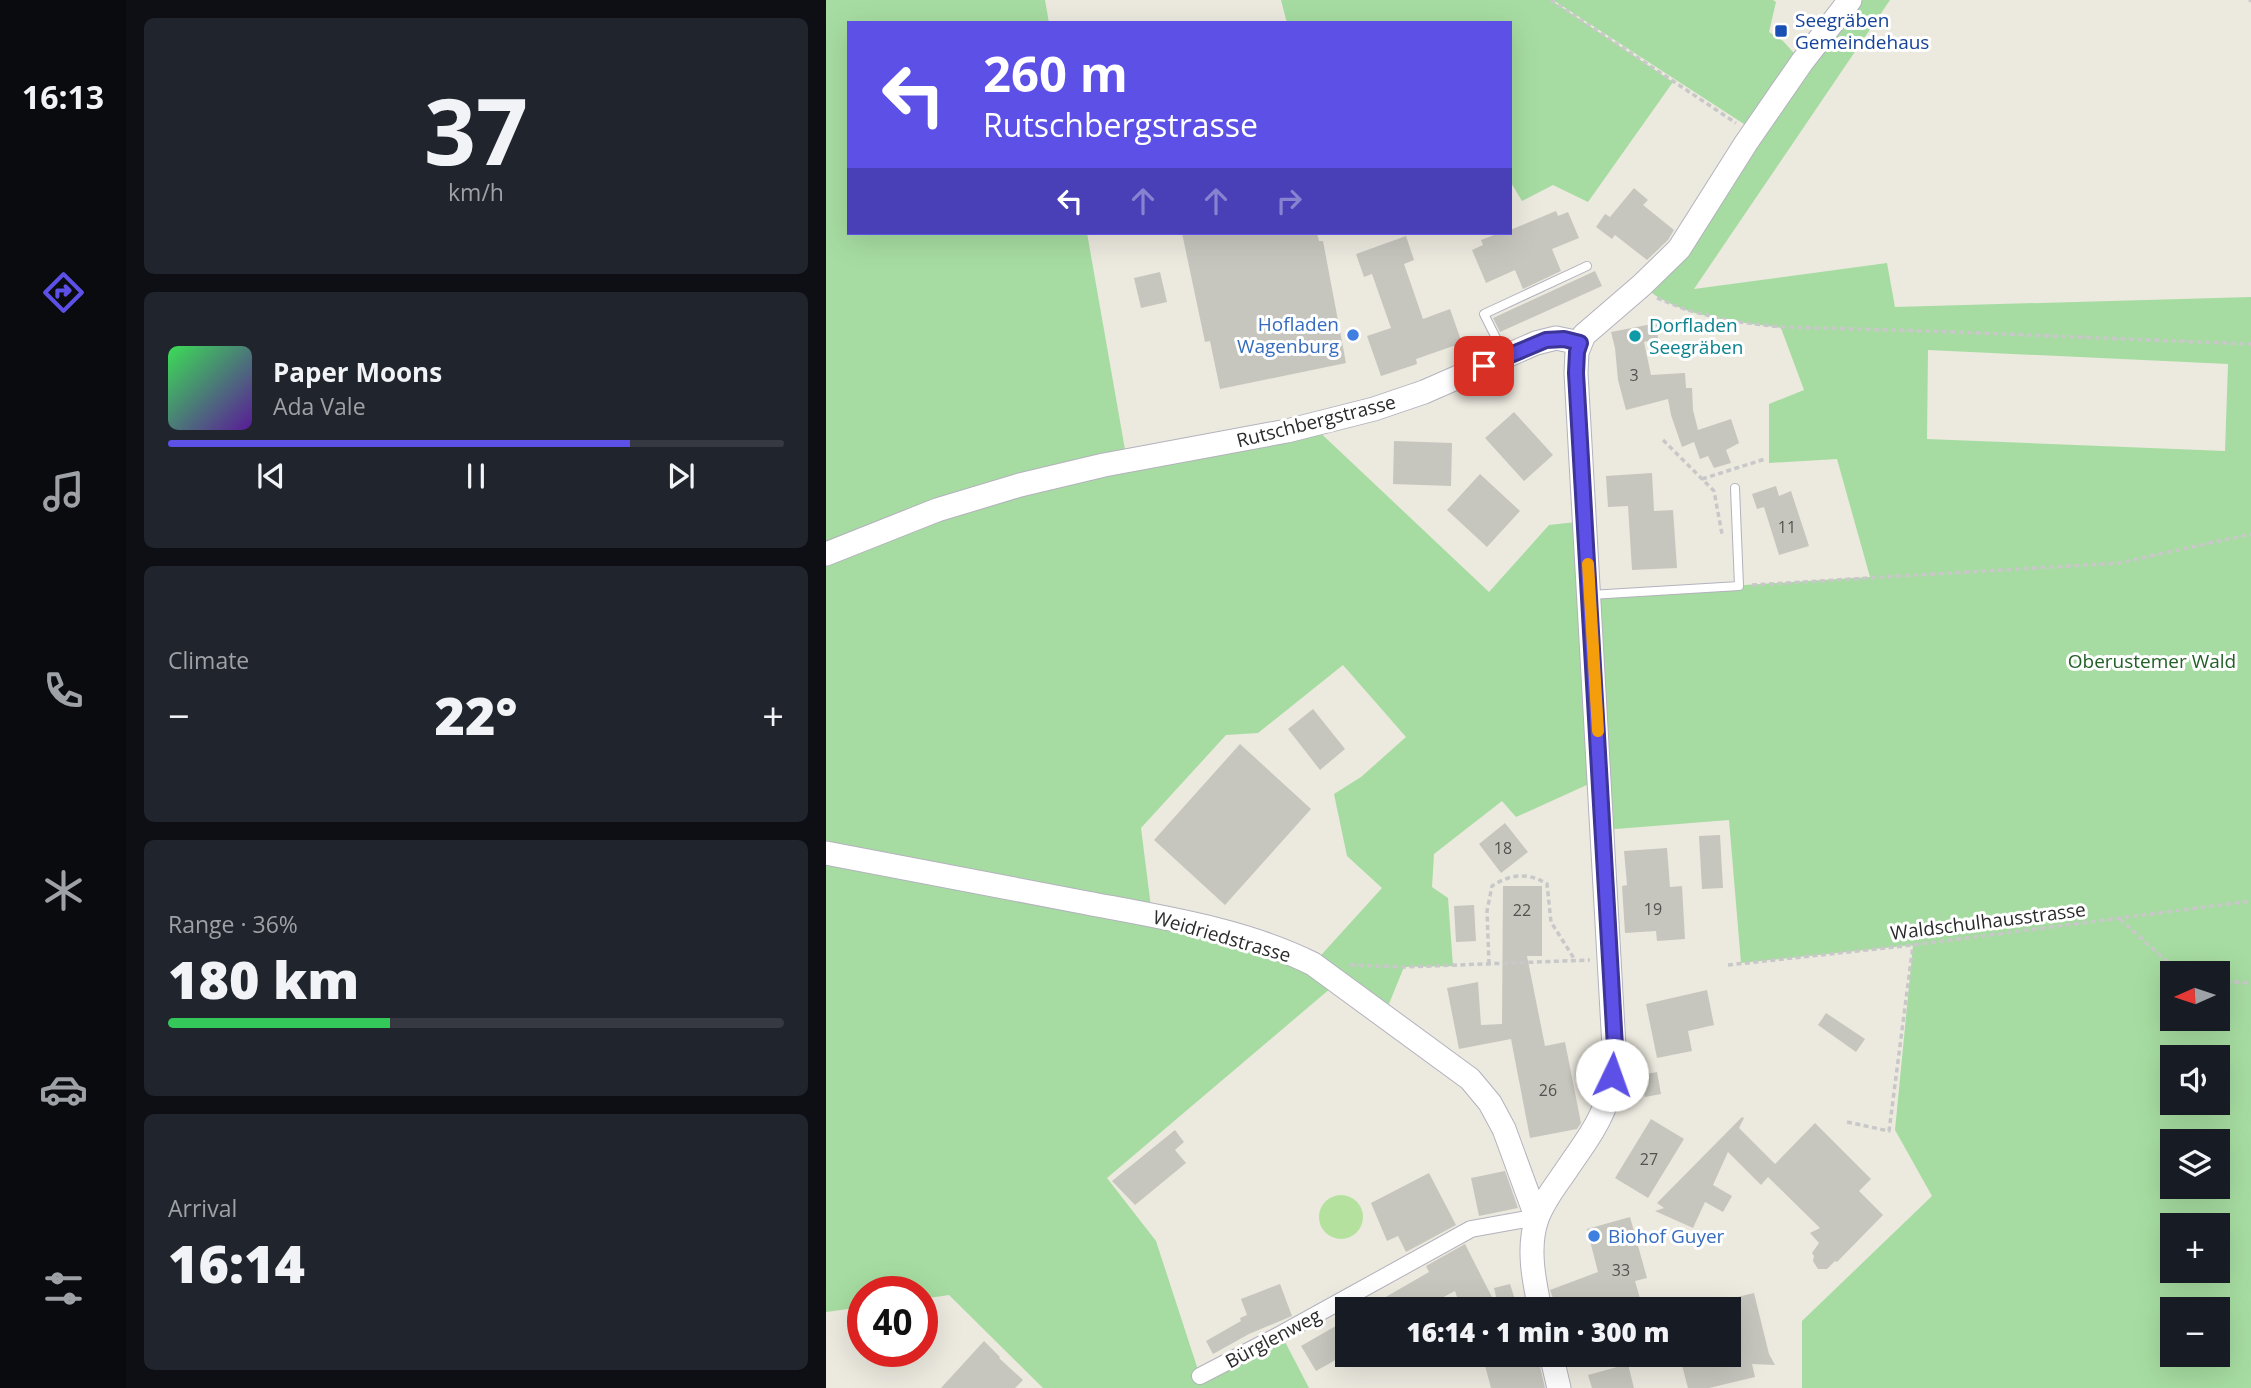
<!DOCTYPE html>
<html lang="en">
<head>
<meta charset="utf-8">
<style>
  :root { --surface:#171b24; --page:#20242c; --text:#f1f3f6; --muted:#9ea1a6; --line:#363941; --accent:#5c50e7 }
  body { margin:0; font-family:"Open Sans",sans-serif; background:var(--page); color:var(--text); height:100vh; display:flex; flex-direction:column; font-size:26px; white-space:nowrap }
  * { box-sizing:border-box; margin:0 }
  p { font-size:23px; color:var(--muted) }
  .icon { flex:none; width:38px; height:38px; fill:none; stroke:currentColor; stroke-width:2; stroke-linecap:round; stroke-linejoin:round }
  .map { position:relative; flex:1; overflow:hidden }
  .sheet { display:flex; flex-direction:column; gap:18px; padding:18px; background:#0d0f14; width:700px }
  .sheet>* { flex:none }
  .banner { position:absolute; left:21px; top:21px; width:665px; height:214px; border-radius:0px; box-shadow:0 7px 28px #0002; background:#5c50e7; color:#fff; overflow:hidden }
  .needle { width:46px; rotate:267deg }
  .controls { position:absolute; left:1334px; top:961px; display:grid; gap:14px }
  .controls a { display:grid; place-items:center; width:70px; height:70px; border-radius:0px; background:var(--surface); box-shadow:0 7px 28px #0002; font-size:35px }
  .speed { position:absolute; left:21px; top:1276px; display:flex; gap:14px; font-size:35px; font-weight:700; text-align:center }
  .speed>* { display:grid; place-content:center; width:91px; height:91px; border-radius:50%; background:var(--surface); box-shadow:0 7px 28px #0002; line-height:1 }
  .speed .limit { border:10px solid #d22; background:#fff; color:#111 }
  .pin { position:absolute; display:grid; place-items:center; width:60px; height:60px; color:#fff; margin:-30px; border-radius:14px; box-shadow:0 4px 10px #0006 }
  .me { position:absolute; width:77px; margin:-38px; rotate:3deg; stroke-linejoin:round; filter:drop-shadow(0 0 5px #0008) }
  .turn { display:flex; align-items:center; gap:24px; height:147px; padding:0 21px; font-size:32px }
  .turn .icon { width:91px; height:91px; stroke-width:2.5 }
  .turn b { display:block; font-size:49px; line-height:60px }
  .lanes { display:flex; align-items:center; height:66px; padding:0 21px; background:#0003; justify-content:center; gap:35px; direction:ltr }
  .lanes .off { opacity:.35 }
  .big { font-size:52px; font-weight:800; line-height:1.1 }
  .sheet .widget { flex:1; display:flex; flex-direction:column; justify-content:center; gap:10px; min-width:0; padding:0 24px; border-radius:10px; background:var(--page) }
  .sheet .dial { align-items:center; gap:0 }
  .dial b { font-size:91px; line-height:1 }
  .song { display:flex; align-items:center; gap:21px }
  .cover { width:84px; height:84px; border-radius:10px; background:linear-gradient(135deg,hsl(130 70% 55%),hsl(270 70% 35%)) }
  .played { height:7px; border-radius:4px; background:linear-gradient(90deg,var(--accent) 75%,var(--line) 75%) }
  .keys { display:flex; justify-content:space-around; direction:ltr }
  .heat { display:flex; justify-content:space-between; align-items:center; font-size:38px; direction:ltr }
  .charge { height:10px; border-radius:5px; background:linear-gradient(90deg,#34c759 36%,var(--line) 0) }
  .trip { position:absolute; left:509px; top:1297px; width:406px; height:70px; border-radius:0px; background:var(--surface); box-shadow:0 7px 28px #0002; font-weight:800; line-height:70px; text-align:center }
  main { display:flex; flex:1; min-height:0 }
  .tab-bar { display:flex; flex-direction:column; width:126px; justify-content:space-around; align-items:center; background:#090b0e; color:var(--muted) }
  .tab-bar .icon { width:49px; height:49px }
  .tab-bar .current { color:var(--accent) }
  .tab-bar b { font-size:32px; color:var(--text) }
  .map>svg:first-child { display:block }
  .green { fill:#a6dca1; fill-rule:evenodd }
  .pitch { fill:#b4e29e }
  .building { fill:#c7c6be }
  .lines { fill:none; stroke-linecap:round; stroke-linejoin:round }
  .lane-casing { stroke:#b3b2bd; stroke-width:10 }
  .street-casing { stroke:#b3b2bd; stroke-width:18 }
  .secondary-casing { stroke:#b3b2bd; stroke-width:25 }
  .path { stroke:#c8c8c8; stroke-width:3.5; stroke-dasharray:5 3.5; stroke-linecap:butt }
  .lane { stroke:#fff; stroke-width:8 }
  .street { stroke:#fff; stroke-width:16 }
  .secondary { stroke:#fff; stroke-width:23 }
  .route-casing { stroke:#3c3496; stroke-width:18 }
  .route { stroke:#5c50e7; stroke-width:12 }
  .slow { stroke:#f59e0b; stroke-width:12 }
  .transit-dot { fill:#1a4fb4; stroke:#fff; stroke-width:2.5 }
  .shop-dot { fill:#3f7fe0; stroke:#fff; stroke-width:2.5 }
  .culture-dot { fill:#0f9aa8; stroke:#fff; stroke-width:2.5 }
  .labels { text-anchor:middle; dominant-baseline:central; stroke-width:6; stroke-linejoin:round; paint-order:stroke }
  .number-label { font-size:16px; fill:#525250 }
  .transit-label { font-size:19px; fill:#164399; stroke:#fff; text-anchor:start }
  .shop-label { font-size:19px; fill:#366cbe; stroke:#fff; text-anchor:end }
  .culture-label { font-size:19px; fill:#0d838f; stroke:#fff; text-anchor:start }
  .street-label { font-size:19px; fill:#2b2b2b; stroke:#fff }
  .park-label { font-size:19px; fill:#226126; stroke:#fff }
</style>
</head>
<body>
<main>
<nav class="tab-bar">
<b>16:13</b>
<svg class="icon current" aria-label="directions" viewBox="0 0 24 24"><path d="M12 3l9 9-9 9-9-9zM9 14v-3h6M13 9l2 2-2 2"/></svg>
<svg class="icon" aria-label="music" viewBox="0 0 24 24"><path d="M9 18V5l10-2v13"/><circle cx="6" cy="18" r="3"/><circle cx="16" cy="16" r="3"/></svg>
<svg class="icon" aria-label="phone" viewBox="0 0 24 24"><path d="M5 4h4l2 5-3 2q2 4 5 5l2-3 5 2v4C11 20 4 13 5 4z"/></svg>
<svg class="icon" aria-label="climate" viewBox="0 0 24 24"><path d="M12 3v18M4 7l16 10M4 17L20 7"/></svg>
<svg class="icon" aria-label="car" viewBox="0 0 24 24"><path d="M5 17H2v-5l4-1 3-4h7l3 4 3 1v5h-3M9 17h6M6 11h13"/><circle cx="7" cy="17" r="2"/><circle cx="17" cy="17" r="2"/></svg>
<svg class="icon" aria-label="filters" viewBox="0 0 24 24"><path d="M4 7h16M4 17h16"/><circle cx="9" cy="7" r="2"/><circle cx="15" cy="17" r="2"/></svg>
</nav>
<section class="sheet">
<div class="widget dial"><b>37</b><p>km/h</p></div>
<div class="widget">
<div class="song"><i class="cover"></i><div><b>Paper Moons</b><p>Ada Vale</p></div></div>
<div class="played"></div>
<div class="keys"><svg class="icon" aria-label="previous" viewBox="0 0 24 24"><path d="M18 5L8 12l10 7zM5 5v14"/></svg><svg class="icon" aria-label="pause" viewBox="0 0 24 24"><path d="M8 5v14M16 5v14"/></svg><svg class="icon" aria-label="next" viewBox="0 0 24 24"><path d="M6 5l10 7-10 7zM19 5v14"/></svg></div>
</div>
<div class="widget"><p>Climate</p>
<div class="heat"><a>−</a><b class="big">22°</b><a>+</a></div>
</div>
<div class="widget"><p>Range · 36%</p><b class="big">180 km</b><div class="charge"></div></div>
<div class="widget"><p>Arrival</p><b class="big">16:14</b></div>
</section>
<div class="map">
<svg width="1425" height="1388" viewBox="0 0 1425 1388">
  <rect width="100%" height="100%" fill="#ece9df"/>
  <path class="green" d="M 0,0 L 219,0 L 223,23 L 23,23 L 23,233 L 261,233 L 301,461 L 486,425 L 663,592 L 723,525 L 759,521 L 764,595 L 1044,577 L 1011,459 L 943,463 L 943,404 L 978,390 L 955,328 C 909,321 852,318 816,285 L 921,126 L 727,0 L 947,0 L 950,2 L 943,32 L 957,41 L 976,62 L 1024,0 L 1064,0 L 868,289 L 1061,263 L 1069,307 L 1425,297 L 1425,1388 L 976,1388 L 976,1321 L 1106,1196 L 1069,1130 L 1087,945 L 915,963 L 903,820 L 777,830 L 774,779 L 690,817 L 676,801 L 608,854 L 606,887 L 622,898 L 627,966 L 578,967 L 558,1016 L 512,982 L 281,1178 L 330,1241 L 374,1376 L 455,1334 L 483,1388 L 217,1388 L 123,1295 L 96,1299 L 96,1292 L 37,1292 L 37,1307 L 0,1312 ZM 1102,350 L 1402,364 L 1399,451 L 1101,439 ZM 517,665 L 580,737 L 535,777 L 508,794 L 521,856 L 556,888 L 487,964 L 326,915 L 315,828 L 400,735 L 432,733 ZM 1346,973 L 1391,973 L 1391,1018 L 1346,1018 ZM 1346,1057 L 1391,1057 L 1391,1102 L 1346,1102 ZM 1346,1141 L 1391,1141 L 1391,1186 L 1346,1186 ZM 1346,1225 L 1391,1225 L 1391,1270 L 1346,1270 ZM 1346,1309 L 1391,1309 L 1391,1354 L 1346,1354 Z
    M 455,0 L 725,0 L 847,82 L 762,202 L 727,185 L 696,201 L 684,181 L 684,23 L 461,23 Z"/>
  <path class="pitch" d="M493 1217a22 22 0 1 1 44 0a22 22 0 1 1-44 0Z"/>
  <path class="building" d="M 808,188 L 822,200 L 817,205 L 848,230 L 842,240 L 821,260 L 789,235 L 786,239 L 770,227 L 779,214 L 784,217 Z
    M 730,211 L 732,216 L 742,212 L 753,238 L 726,249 L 735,271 L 697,289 L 689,270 L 660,283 L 646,250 L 657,245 L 655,240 L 673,233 L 684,233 L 684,230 Z
    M 356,233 L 491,233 L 493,241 L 497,241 L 520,363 L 394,389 L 384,341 L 379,342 Z
    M 580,236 L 588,260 L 578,264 L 597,319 L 624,309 L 636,343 L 590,359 L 591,364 L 555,376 L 541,336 L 565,328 L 546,274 L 538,277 L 530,254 Z
    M 769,271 L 776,286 L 674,332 L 667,318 Z
    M 334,272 L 341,302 L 315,308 L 308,278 Z
    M 831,323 L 832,339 L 818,342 L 825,375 L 859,373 L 860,388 L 866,388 L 867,410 L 872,430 L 905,419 L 913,443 L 900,450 L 905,463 L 888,468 L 882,456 L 874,459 L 868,442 L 856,447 L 845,415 L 842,399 L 800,410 L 792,380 L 789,348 L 785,332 Z
    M 688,412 L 727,455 L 698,481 L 659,438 Z
    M 568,441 L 626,443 L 625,486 L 567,484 Z
    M 826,473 L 828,511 L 847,510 L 851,568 L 806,570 L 802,506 L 782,507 L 780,476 Z
    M 654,474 L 694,511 L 661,547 L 621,510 Z
    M 950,486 L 953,496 L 965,491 L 983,546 L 953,555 L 938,507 L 931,509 L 926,494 Z
    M 487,709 L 519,749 L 494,770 L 462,729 Z
    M 414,744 L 485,809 L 399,905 L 328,840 Z
    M 679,823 L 702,852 L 675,873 L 653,844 Z
    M 894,835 L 897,888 L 876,889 L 873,836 Z
    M 841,848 L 844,887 L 856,886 L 859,939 L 831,941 L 830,931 L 799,933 L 796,886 L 801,885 L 798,851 Z
    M 677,886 L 716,886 L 716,956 L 701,956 L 719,1046 L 739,1042 L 755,1123 L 751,1129 L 704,1138 L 685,1039 L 633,1049 L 621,988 L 652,982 L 655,1025 L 676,1024 Z
    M 648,905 L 650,941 L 630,942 L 628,906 Z
    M 881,990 L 888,1025 L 862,1031 L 866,1051 L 831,1058 L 820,1004 Z
    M 1000,1013 L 1039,1039 L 1030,1052 L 992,1025 Z
    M 831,1072 L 835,1094 L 819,1097 L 815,1075 Z
    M 916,1117 L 918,1118 L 913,1128 L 949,1164 L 989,1123 L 1045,1179 L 1033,1191 L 1057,1215 L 1011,1262 L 1009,1261 L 1001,1269 L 992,1269 L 987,1261 L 988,1256 L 986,1253 L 993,1243 L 984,1233 L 994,1228 L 942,1177 L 935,1185 L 902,1152 L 887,1185 L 906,1196 L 897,1212 L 879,1202 L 867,1228 L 829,1211 L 838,1208 L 831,1203 Z
    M 825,1119 L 858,1139 L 822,1198 L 789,1178 Z
    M 349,1130 L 358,1142 L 349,1150 L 360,1163 L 309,1205 L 286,1181 Z
    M 679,1171 L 692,1208 L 653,1216 L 645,1178 Z
    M 603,1173 L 630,1225 L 580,1252 L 572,1236 L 561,1241 L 545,1203 Z
    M 804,1217 L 821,1278 L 809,1281 L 817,1309 L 731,1309 L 724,1290 L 772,1272 L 761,1229 Z
    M 639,1244 L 672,1309 L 635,1309 L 629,1291 L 595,1309 L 539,1309 L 603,1272 L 600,1266 Z
    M 454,1284 L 466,1316 L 423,1334 L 387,1354 L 380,1341 L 415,1321 L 414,1318 L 421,1315 L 415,1299 Z
    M 684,1284 L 692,1309 L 673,1309 L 668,1288 Z
    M 928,1293 L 943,1354 L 949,1365 L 926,1364 L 929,1377 L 883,1388 L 862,1388 L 853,1354 L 903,1354 L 903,1299 Z
    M 522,1319 L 522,1353 L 490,1371 L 475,1346 Z
    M 158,1341 L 174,1357 L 173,1358 L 197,1380 L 189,1388 L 115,1388 Z
    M 656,1354 L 711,1354 L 719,1388 L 665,1388 Z
    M 802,1364 L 808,1388 L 766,1388 L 762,1375 Z"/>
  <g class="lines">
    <defs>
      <path id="lane" d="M 678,354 L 658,314 L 761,266
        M 764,595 L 913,586 L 909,488"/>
      <path id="street" d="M 374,1376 L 455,1334 L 645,1229 L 695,1220 L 711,1219"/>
      <path id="secondary" d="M 0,554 L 111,510 L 194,485 L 278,465 L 461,431 L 548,409 L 598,392 L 710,343 L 730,338 L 754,343
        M 0,853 C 87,870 174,887 261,903 C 335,917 420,930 487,964 L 644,1079 L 664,1103 L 678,1129 L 711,1219
        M 714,1309 C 708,1281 701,1247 711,1219 C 717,1201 731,1184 741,1169 C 756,1147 773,1125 781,1100 C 787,1083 787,1064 788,1047 L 750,373 L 751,352 L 758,335 L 816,285 L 853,249 L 920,143 L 976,62 L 1024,0
        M 725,1354 L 733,1388"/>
    </defs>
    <use href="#lane" class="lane-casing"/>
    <use href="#street" class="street-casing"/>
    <use href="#secondary" class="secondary-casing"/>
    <path class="path" d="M 725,0 L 910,123
      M 1423,0 L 1425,1
      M 831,298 L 861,310 L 905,321 L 955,327 L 1103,331 L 1425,344
      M 837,440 L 888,491 L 896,534
      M 876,479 L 939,459
      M 926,585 L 1293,563 L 1425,534
      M 1294,919 L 1346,966 L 1358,973
      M 663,964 L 661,911 L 666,886 C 684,874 702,872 721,884 L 725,922 L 749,960
      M 524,965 L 578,967 L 764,960
      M 902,965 L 1087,945 L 1425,901
      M 1391,981 L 1425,983
      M 1021,1122 L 1063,1131 L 1087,945"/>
    <use href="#lane" class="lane"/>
    <use href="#street" class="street"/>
    <use href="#secondary" class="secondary"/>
  </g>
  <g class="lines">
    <defs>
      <path id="route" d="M 658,366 L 720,340 L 738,339 L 754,343 L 751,352 L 750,373 L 785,977 L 789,1047 L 786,1075"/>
    </defs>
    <use href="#route" class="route-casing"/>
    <use href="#route" class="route"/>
    <path class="slow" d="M 762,564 L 772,731"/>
  </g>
  <rect class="transit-dot" x="948" y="24" width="14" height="14" rx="3.5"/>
  <g class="shop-dot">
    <circle cx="527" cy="335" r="7"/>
    <circle cx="768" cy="1236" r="7"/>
  </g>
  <circle class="culture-dot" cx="809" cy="336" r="7"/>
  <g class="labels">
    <g class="number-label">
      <text x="808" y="375">3</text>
      <text x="961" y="527">11</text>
      <text x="677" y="848">18</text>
      <text x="827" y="909">19</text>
      <text x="696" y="910">22</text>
      <text x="722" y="1090">26</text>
      <text x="823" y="1159">27</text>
      <text x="795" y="1270">33</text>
    </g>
    <g class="transit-label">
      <text x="969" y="20">Seegräben<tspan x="969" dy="22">Gemeindehaus</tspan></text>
    </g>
    <g class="shop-label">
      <text x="513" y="324">Hofladen<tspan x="513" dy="22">Wagenburg</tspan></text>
      <text x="782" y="1236" text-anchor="start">Biohof Guyer</text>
    </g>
    <g class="culture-label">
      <text x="823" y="325">Dorfladen<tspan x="823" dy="22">Seegräben</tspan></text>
    </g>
    <g class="street-label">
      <text transform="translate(490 421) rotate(-14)">Rutschbergstrasse</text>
      <text transform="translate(1162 921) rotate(-7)">Waldschulhausstrasse</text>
      <text transform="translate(396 936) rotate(16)">Weidriedstrasse</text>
      <text transform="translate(447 1338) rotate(-28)">Bürglenweg</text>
    </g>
    <g class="park-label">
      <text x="1326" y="661">Oberustemer Wald</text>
    </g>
  </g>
</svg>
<div class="controls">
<a><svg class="needle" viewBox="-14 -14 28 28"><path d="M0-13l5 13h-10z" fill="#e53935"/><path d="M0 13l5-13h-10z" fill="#9ea1a6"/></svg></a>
<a><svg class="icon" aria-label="sound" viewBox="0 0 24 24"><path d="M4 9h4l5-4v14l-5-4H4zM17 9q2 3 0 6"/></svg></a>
<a><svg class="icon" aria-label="layers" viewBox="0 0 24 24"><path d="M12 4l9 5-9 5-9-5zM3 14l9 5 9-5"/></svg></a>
<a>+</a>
<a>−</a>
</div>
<div class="speed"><div class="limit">40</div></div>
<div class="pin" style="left:658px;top:366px;background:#d93025"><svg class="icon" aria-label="arrive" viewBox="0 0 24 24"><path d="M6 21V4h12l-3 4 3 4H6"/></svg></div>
<svg class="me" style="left:786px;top:1075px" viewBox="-20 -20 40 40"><circle r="19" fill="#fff"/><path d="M0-13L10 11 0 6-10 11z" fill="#5c50e7"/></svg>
<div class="trip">16:14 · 1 min · 300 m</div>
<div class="banner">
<div class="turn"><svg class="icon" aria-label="left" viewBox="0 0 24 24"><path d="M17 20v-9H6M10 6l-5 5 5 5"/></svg><div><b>260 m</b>Rutschbergstrasse</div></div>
<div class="lanes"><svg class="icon" aria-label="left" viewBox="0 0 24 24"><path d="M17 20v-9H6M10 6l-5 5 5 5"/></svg><svg class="icon off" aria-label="ahead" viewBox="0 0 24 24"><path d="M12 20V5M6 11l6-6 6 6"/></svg><svg class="icon off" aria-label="ahead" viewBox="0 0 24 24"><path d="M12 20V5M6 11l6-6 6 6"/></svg><svg class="icon off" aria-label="right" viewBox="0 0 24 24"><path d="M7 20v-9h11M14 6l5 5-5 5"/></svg></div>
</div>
</div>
</main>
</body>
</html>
